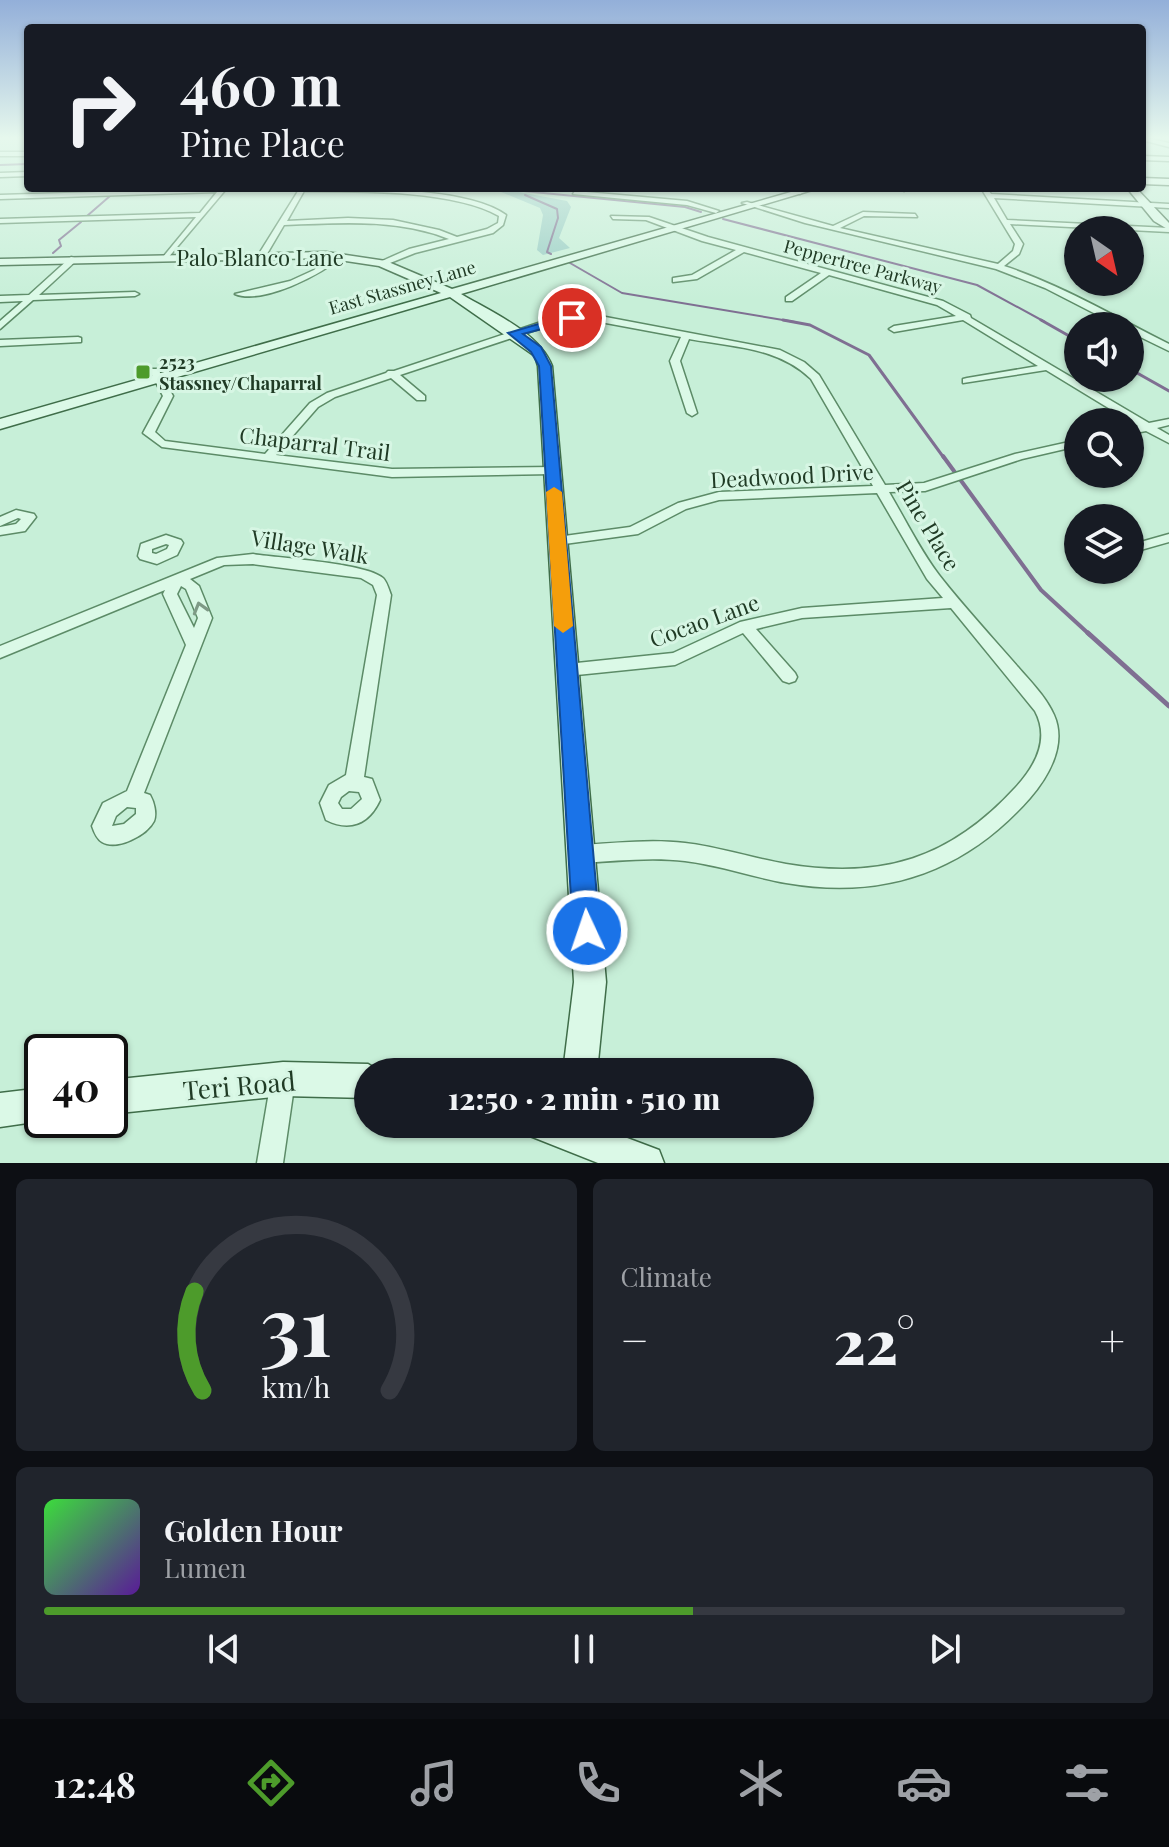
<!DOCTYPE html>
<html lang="en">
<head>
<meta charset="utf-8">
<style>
  :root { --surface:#171b24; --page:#20242c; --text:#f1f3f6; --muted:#9ea1a6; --line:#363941; --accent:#4d9b2b }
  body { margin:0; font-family:"Playfair Display",serif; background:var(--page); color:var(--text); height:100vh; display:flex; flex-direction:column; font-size:30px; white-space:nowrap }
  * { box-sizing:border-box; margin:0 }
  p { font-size:26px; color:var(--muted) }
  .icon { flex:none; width:44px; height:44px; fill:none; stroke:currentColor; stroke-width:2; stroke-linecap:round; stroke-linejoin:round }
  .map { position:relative; height:1163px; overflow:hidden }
  .details { display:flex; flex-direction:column; gap:16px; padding:16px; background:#0d0f14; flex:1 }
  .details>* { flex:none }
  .hud { position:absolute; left:24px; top:24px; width:1122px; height:168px; border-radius:8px; box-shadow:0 2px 6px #0004; background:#171b24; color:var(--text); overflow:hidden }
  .needle { width:52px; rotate:146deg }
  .buttons { position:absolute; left:1064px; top:216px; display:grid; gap:16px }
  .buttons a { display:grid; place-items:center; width:80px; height:80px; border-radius:50%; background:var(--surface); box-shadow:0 2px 6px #0004; font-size:40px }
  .speed { position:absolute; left:24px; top:1034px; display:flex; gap:16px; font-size:40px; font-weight:700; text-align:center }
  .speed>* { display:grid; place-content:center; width:104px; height:104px; border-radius:50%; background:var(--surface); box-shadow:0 2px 6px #0004; line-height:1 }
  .speed .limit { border:4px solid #111; border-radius:12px; background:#fff; color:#111 }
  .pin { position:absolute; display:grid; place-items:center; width:68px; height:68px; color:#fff; margin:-34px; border:4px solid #fff; border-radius:50%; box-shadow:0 2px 8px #0007 }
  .me { position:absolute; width:88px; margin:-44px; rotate:357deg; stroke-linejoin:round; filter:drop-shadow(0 0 6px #0008) }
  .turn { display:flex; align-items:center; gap:28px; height:168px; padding:0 24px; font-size:36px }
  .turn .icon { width:104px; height:104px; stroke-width:2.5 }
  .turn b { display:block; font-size:56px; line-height:68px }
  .big { font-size:60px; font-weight:800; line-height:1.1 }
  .details .widget { flex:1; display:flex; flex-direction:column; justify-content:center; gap:12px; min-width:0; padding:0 28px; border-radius:12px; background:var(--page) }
  .details .dial { align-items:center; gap:0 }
  .dial svg { height:208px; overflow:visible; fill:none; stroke:var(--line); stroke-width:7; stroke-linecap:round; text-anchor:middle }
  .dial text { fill:var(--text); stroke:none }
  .song { display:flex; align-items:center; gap:24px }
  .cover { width:96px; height:96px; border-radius:12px; background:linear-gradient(135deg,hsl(120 70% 55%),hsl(270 70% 35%)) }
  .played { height:8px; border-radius:4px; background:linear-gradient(90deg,var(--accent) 60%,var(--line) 60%) }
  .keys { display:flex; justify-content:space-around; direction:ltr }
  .heat { display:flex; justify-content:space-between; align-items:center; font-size:44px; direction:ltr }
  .details .tiles { flex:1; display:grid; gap:16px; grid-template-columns:1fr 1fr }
  .widget:last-child { grid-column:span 2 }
  .trip { position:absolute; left:354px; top:1058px; width:460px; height:80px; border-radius:40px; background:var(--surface); box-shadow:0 2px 6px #0004; font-weight:800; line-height:80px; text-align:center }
  .menu { display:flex; height:128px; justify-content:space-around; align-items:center; background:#090b0e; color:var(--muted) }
  .menu .icon { width:56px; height:56px }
  .menu .on { color:var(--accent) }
  .menu b { font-size:36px; color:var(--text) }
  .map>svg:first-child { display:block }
  .green { fill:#9bcec5 }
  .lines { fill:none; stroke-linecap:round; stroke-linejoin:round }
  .stream-far3 { stroke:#7f6f92; stroke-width:2 }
  .stream-far2 { stroke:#7f6f92; stroke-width:3 }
  .stream-far1 { stroke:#7f6f92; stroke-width:4 }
  .stream { stroke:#7f6f92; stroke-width:5 }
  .street-casing { stroke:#5c8b67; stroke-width:3 }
  .secondary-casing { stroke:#3f6d49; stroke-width:3 }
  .street { fill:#dbf9e7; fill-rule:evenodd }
  .secondary { fill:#dbf9e7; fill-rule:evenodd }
  .oneway { stroke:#7e9a86 }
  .route { fill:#1a73e8; stroke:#114b97; stroke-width:2 }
  .slow { fill:#f59e0b }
  .poi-dot { fill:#4d9b2b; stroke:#d7f6e4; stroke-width:3 }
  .labels { text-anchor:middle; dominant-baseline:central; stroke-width:6; stroke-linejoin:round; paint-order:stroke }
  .far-street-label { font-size:18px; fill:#203b25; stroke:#d7f6e4 }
  .far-poi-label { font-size:18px; font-weight:bold; fill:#203b25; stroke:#d7f6e4; text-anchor:start }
  .street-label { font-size:22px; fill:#203b25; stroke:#d7f6e4 }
  .near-street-label { font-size:26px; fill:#203b25; stroke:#d7f6e4 }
</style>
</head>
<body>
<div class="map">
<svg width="1169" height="1163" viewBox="0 0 1169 1163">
  <rect width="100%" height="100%" fill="#c7efd8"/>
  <path class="green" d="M 461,188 L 498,188 L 567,201 L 571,207 L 559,238 L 570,248 L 543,255 L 537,250 L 543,215 L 540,208 L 501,192 Z"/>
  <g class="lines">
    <path class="stream-far3" d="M 0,165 L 28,164
      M 492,188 L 685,207 L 701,212
      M 114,191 L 118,188
      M 525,195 L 557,209 L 558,218 L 547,252 L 551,254
      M 87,216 L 110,196
      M 723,219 L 977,285 L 1045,322
      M 53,253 L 61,246 L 59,240 L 81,222
      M 570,263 L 622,293 L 795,322"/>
    <path class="stream-far2" d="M 783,320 L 810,325 L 869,355 L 944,458
      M 1041,320 L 1078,341
      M 1130,369 L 1169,391"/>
    <path class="stream-far1" d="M 943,456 L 1041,590 L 1090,635"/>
    <path class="stream" d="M 1088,633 L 1169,706"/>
    <defs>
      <path id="street" d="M 1142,137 L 1169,143 L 1169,147 L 1142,140 Z
        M 0,152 L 28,152 L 28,156 L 0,156 Z
        M 1142,156 L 1169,157 L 1169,161 L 1142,160 Z
        M 28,172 L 28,176 L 0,177 L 0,173 Z
        M 227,188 L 167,259 L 163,257 L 196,217 L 0,223 L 0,219 L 200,213 L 217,192 L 0,199 L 0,195 Z
        M 300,188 C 350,188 467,186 506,215 L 503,225 L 493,233 L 415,253 L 385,265 L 381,263 L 382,261 L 409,249 L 449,239 C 396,218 340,223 284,225 L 264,259 L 258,259 L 257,257 ZM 304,191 C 358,191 454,190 499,216 L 498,223 L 487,229 L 457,237 L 439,230 L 393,220 L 348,218 L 287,221 Z
        M 784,188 L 794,188 L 803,192 L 800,194 Z
        M 898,188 L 906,188 L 907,189 L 904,191 Z
        M 981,188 L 987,188 L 991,194 L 1169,204 L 1169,208 L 994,198 L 1007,220 L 1169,228 L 1169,232 L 1010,224 L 1023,244 L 1019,254 L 1004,266 C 1062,285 1115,317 1169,344 L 1169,351 L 1130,332 L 1130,326 L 1119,326 L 1045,288 L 996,269 L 805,223 L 742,203 L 747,202 L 833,226 L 863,212 L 915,214 L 917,217 L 864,216 L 840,228 L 998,264 L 1013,251 L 1015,244 Z
        M 575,191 L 687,201 L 719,211 L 716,213 L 687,205 L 573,194 Z
        M 611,216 L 649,217 L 708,237 L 943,301 L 970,315 L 971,318 L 1149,423 L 1169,419 L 1169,425 L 1157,428 L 1169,435 L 1169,443 L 1146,431 L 1130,434 L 1130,428 L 1138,426 L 1046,370 L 963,383 L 963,379 L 967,378 L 1038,366 L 963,320 L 894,332 L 889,329 L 894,326 L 956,316 L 937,305 L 829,275 L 792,301 L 786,301 L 786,297 L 821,273 L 744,252 L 697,279 L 673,282 L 673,278 L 692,275 L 736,250 L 702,241 L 646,220 L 613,219 Z
        M 336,253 L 343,255 C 323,275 261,305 235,294 L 290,281 L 314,270 Z
        M 71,257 L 78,259 L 39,295 L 135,292 L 139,294 L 135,296 L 33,300 L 0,329 L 0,321 L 23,301 L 0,302 L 0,296 L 29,295 Z
        M 595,315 L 780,350 L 804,362 L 819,375 L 885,485 L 924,483 L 1015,454 L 1078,440 L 1078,446 L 1022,459 L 925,491 L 889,492 C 905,519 920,550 939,575 C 964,607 992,637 1018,667 C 1031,682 1046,697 1054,715 C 1067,744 1049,776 1030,798 C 965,872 883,900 786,883 C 752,877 719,865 685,861 C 651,857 616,861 582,863 L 575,861 L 572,854 L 575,847 L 582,845 C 616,843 651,839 685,843 C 719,847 752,858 786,864 C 882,880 950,859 1016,787 C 1036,765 1050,739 1035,711 L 951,608 L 802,618 L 756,629 L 795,673 L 797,677 L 795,681 L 789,683 L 783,681 L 743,633 L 675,665 L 567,676 L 561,674 L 559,670 L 561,666 L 567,664 L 673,653 L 740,622 L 802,608 L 943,598 L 927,579 L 877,493 L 719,500 L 686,509 L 638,534 L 557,545 L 552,544 L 550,541 L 552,538 L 557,537 L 630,527 L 678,503 L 719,492 L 873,486 L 811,379 C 778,347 733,347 689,339 L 680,361 L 697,413 L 692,416 L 687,413 L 670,361 L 681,337 L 595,321 L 557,323 L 400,375 L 425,396 L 425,400 L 417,400 L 391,378 L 335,397 L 318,407 L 276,455 L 392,469 L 557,467 L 557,473 L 553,474 L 392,477 L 162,447 L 143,433 L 163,396 L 150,371 L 152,369 L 158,369 L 173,396 L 155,432 L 165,441 L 265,454 L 310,403 L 327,393 L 386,373 L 388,371 L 394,371 L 553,318 Z
        M 78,337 L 81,338 L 81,342 L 0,346 L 0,340 Z
        M 16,510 L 34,514 L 36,517 L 25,531 L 0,535 L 0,527 L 16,524 L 21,519 L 18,518 L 0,526 L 0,517 Z
        M 1169,534 L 1169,542 L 1130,553 L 1130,545 Z
        M 166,535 L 181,540 L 183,543 L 177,555 L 157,564 L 140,559 L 138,556 L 141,544 ZM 166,544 L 169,545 L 167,549 L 156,554 L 152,553 L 152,549 Z
        M 253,554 C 279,558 366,563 383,578 C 387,582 389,590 391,595 L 364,777 L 372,779 L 380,800 C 369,824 350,832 326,820 L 320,803 L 329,785 L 346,775 L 377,595 L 373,585 L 361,578 L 253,564 L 224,565 L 190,579 L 199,586 L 212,618 L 144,793 L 150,795 C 154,802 157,813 154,821 C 147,835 117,851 102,842 C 97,839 94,832 92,826 L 103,803 L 127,791 L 186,645 L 163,594 L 165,590 L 0,658 L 0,646 L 217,558 ZM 181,586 L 186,589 L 198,618 L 194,628 L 177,594 ZM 349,791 L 359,792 L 362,799 L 351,809 L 342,809 L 338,803 L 341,797 ZM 127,807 L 136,808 L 136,814 L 124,824 L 112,826 L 116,816 Z
        M 283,1068 L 291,1072 L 295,1080 L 283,1163 L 257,1163 L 271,1080 L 275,1072 Z"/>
      <path id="secondary" d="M 1142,178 L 1169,179 L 1169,185 L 1142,184 Z
        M 805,188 L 819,188 L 461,294 C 491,312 539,332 552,366 L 606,982 L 597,1072 L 563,1072 L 574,982 L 538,366 L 535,356 L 450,297 L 0,429 L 0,419 L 441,293 L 379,266 L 326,258 L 0,265 L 0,259 L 326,252 L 386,261 L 452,289 Z
        M 1127,188 L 1136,188 L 1169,223 L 1169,230 L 1154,221 Z
        M 283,1062 L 368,1064 L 381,1072 L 368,1072 L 368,1098 L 283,1096 L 110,1114 L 110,1080 Z
        M 42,1088 L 42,1120 L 48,1120 L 0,1127 L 0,1093 Z
        M 524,1124 L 590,1124 L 659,1150 L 664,1163 L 598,1163 L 530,1136 Z"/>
    </defs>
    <use href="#street" class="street-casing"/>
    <use href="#secondary" class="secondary-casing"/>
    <use href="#street" class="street"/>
    <use href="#secondary" class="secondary"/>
  </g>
  <defs><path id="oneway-chevron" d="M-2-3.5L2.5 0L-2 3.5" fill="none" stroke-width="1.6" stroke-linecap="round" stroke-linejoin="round" transform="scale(2)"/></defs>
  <use class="oneway" href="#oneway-chevron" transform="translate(200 608) rotate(-106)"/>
  <linearGradient id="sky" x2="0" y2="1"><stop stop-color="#93afd9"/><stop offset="0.46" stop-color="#e6f8ed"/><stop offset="1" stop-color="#e6f8ed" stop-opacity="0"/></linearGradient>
  <rect width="1169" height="300" fill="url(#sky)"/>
  <path class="route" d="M 572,314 L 576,320 L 523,334 L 541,347 L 551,366 L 600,931 L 596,940 L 587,944 L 577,940 L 573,931 L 539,366 L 531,352 L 508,333 Z"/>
  <path class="slow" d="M 554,487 L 562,492 L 573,626 L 563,633 L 554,626 L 546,492 Z"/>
  <rect class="poi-dot" x="135" y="364" width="16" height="16" rx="4"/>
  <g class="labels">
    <g class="far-street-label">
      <text transform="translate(863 266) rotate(15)">Peppertree Parkway</text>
      <text transform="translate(402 287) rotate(-16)">East Stassney Lane</text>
    </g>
    <g class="far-poi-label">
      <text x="159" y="362">2523<tspan x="159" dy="21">Stassney/Chaparral</tspan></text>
    </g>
    <g class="street-label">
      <text x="260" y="257">Palo Blanco Lane</text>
      <text transform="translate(315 443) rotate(7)">Chaparral Trail</text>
      <text transform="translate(792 475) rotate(-3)">Deadwood Drive</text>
      <text transform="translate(929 525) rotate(59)">Pine Place</text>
      <text transform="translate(310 546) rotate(9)">Village Walk</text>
      <text transform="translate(704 620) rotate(-20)">Cocao Lane</text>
    </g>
    <g class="near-street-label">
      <text transform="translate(239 1085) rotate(-5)">Teri Road</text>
    </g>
  </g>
</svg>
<div class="buttons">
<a><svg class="needle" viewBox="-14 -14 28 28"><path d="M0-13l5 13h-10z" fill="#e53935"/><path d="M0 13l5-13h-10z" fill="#9ea1a6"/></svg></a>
<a><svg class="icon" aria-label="sound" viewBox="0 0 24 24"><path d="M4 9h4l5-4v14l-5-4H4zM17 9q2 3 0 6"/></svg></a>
<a><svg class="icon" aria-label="search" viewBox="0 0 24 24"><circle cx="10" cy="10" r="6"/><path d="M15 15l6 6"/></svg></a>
<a><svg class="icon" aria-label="layers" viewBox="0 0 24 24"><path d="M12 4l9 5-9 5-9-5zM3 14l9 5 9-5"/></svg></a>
</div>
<div class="speed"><div class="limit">40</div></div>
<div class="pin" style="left:572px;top:318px;background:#d93025"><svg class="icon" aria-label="arrive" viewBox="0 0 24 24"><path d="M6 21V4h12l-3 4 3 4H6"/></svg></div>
<svg class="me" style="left:587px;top:931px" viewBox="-20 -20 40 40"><circle r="17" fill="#1a73e8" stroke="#fff" stroke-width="3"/><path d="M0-11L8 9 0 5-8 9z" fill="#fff"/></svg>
<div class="trip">12:50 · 2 min · 510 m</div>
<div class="hud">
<div class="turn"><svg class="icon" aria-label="right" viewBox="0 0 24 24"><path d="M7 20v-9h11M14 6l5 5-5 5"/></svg><div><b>460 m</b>Pine Place</div></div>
</div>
</div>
<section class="details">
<div class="tiles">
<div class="widget dial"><svg viewBox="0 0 100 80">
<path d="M14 69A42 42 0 1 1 86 69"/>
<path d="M14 69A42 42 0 0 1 11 31" stroke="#4d9b2b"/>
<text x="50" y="56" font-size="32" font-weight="700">31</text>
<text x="50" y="72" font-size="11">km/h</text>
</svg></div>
<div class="widget"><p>Climate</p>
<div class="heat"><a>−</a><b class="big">22°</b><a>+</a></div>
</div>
<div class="widget">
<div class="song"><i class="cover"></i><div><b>Golden Hour</b><p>Lumen</p></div></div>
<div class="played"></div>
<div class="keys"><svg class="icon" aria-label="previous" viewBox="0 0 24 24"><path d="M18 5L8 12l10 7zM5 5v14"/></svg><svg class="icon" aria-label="pause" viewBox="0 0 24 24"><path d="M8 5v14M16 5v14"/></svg><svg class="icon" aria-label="next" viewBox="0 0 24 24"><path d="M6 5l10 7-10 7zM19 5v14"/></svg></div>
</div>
</div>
</section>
<nav class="menu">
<b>12:48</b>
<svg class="icon on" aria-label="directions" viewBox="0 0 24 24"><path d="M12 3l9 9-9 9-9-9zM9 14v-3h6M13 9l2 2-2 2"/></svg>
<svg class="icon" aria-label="music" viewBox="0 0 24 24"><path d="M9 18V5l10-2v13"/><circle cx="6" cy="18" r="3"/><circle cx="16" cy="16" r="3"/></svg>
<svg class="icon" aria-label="phone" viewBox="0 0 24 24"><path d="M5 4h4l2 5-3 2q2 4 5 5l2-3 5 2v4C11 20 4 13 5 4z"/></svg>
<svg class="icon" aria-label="climate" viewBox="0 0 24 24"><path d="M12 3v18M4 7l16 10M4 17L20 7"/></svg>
<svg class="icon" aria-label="car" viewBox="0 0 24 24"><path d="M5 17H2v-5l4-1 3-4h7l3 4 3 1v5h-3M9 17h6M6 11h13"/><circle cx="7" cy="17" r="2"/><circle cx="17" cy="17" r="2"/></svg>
<svg class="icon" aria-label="filters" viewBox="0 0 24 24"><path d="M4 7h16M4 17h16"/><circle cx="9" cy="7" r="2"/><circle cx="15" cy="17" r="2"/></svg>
</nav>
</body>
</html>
